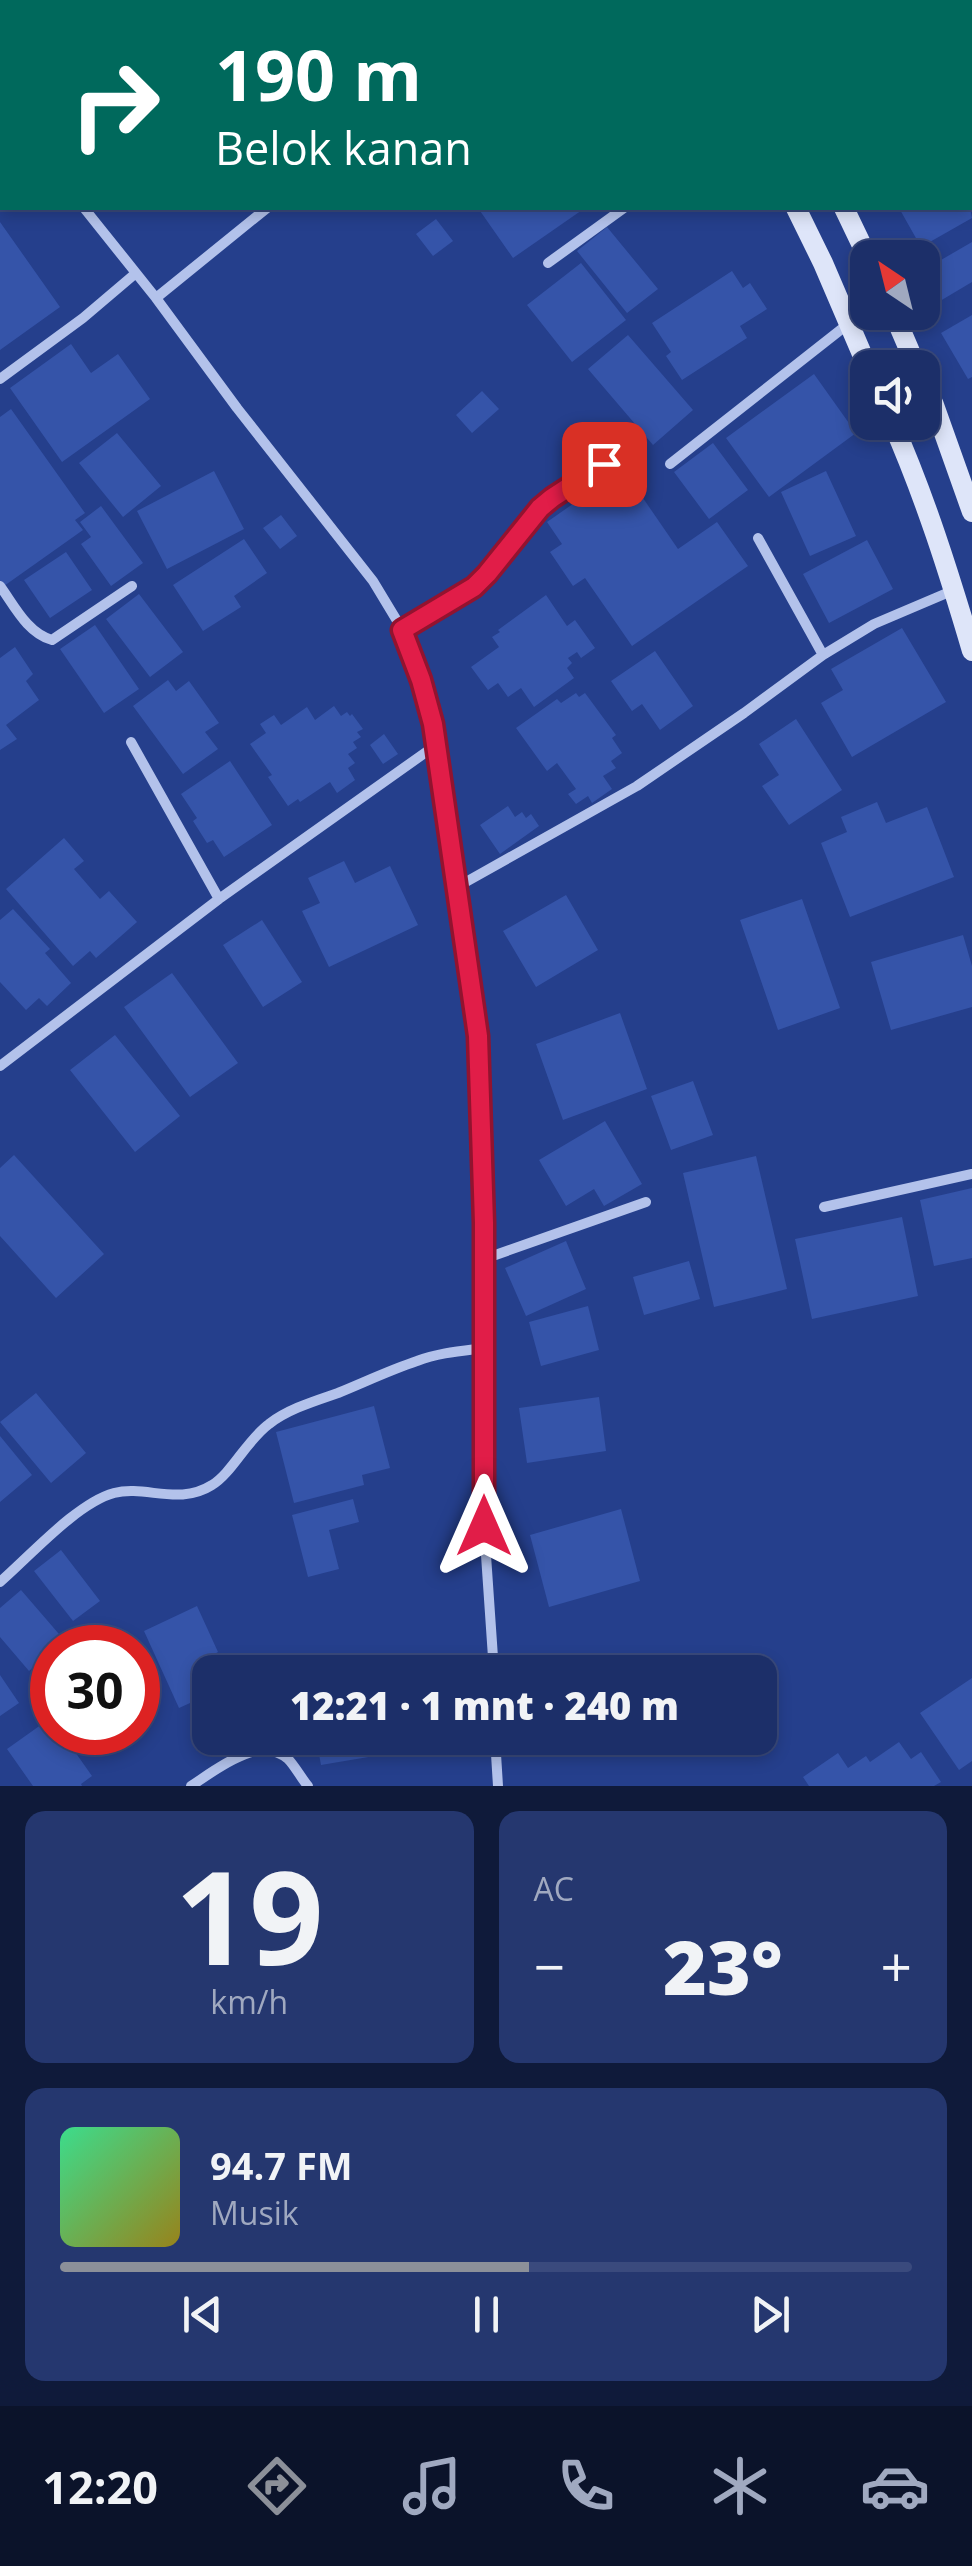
<!DOCTYPE html>
<html lang="id">
<head>
<meta charset="utf-8">
<style>
  :root { --surface:#1c2f69; --page:#25376f; --text:#f1f3f6; --muted:#a0a9c0; --line:#3a4a7d; --accent:#8c9099 }
  body { margin:0; font-family:"Open Sans",sans-serif; background:var(--page); color:var(--text); height:100vh; display:flex; flex-direction:column; font-size:38px; white-space:nowrap }
  * { box-sizing:border-box; margin:0 }
  p { font-size:32px; color:var(--muted) }
  .icon { flex:none; width:55px; height:55px; fill:none; stroke:currentColor; stroke-width:2; stroke-linecap:round; stroke-linejoin:round }
  .map { position:relative; height:1786px; overflow:hidden }
  .side { display:flex; flex-direction:column; gap:25px; padding:25px; background:#0f1a3a; flex:1 }
  .side>* { flex:none }
  .hud { position:absolute; left:0px; top:0px; width:972px; height:210px; box-shadow:0 5px 15px #0003,0 0 0 2px var(--line); background:#00695c; color:#fff; overflow:hidden }
  .needle { width:65px; rotate:325deg }
  .tools { position:absolute; left:850px; top:240px; display:grid; gap:20px }
  .tools a { display:grid; place-items:center; width:90px; height:90px; border-radius:20px; background:var(--surface); box-shadow:0 5px 15px #0003,0 0 0 2px var(--line); font-size:50px }
  .speed { position:absolute; left:30px; top:1625px; display:flex; gap:20px; font-size:50px; font-weight:700; text-align:center }
  .speed>* { display:grid; place-content:center; width:130px; height:130px; border-radius:50%; background:var(--surface); box-shadow:0 5px 15px #0003,0 0 0 2px var(--line); line-height:1 }
  .speed .limit { border:15px solid #d22; background:#fff; color:#111 }
  .pin { position:absolute; display:grid; place-items:center; width:85px; height:85px; color:#fff; margin:-42px; border-radius:20px; box-shadow:0 5px 15px #0006 }
  .me { position:absolute; width:110px; margin:-55px; rotate:0deg; stroke-linejoin:round; filter:drop-shadow(0 0 8px #0008) }
  .turn { display:flex; align-items:center; gap:35px; height:210px; padding:0 50px; font-size:45px }
  .turn .icon { width:130px; height:130px; stroke-width:2.5 }
  .turn b { display:block; font-size:70px; line-height:85px }
  .big { font-size:75px; font-weight:800; line-height:1.1 }
  .side .widget { flex:1; display:flex; flex-direction:column; justify-content:center; gap:15px; min-width:0; padding:0 35px; border-radius:20px; background:var(--page) }
  .side .dial { align-items:center; gap:0 }
  .dial b { font-size:130px; line-height:1 }
  .song { display:flex; align-items:center; gap:30px }
  .cover { width:120px; height:120px; border-radius:15px; background:linear-gradient(135deg,hsl(150 70% 55%),hsl(50 70% 35%)) }
  .played { height:10px; border-radius:5px; background:linear-gradient(90deg,var(--accent) 55%,var(--line) 55%) }
  .keys { display:flex; justify-content:space-around; direction:ltr }
  .heat { display:flex; justify-content:space-between; align-items:center; font-size:55px; direction:ltr }
  .side .tiles { flex:1; display:grid; gap:25px; grid-template-columns:1fr 1fr }
  .widget:last-child { grid-column:span 2 }
  .trip { position:absolute; left:192px; top:1655px; width:585px; height:100px; border-radius:20px; background:var(--surface); box-shadow:0 5px 15px #0003,0 0 0 2px var(--line); font-weight:800; line-height:100px; text-align:center }
  .tabs { display:flex; height:160px; justify-content:space-around; align-items:center; background:#0b132a; color:var(--muted) }
  .tabs .icon { width:70px; height:70px }
  .tabs .on { color:var(--accent) }
  .tabs b { font-size:45px; color:var(--text) }
  .map>svg:first-child { display:block }
  .building { fill:#3554a9 }
  .lines { fill:none; stroke-linecap:round; stroke-linejoin:round }
  .street { stroke:#b3c2eb; stroke-width:10 }
  .secondary { stroke:#dee5f9; stroke-width:20 }
  .route-casing { stroke:#92132f; stroke-width:25 }
  .route { stroke:#e11d48; stroke-width:18 }
</style>
</head>
<body>
<div class="map">
<svg width="972" height="1786" viewBox="0 0 972 1786">
  <rect width="100%" height="100%" fill="#253f8c"/>
  <path class="building" d="M 478,208 L 585,208 L 513,258 Z
    M 899,208 L 970,208 L 972,218 L 921,247 Z
    M 436,219 L 453,241 L 433,256 L 416,234 Z
    M 0,222 L 60,307 L 0,350 Z
    M 607,227 L 658,289 L 627,313 L 577,251 Z
    M 972,242 L 972,282 L 935,304 L 922,283 L 922,271 Z
    M 581,263 L 626,320 L 572,362 L 527,305 Z
    M 732,271 L 743,288 L 750,283 L 767,309 L 740,326 L 747,338 L 682,380 L 666,356 L 671,352 L 652,323 Z
    M 972,315 L 972,377 L 968,379 L 941,333 Z
    M 628,335 L 693,410 L 653,445 L 588,369 Z
    M 71,344 L 91,373 L 118,354 L 150,399 L 62,462 L 10,388 Z
    M 814,374 L 856,433 L 769,497 L 726,438 Z
    M 482,391 L 499,409 L 472,433 L 456,415 Z
    M 11,409 L 85,513 L 75,520 L 83,530 L 4,586 L 0,581 L 0,417 Z
    M 117,433 L 161,486 L 123,517 L 79,463 Z
    M 713,443 L 748,490 L 709,519 L 674,472 Z
    M 623,469 L 678,549 L 717,522 L 748,566 L 632,646 L 585,578 L 573,586 L 550,552 L 562,544 L 547,522 Z
    M 214,471 L 244,529 L 167,569 L 137,511 Z
    M 826,471 L 856,536 L 810,556 L 781,492 Z
    M 101,506 L 143,563 L 111,586 L 81,544 L 91,537 L 80,522 Z
    M 281,515 L 297,536 L 280,549 L 263,528 Z
    M 244,539 L 267,573 L 234,596 L 241,607 L 203,631 L 173,585 Z
    M 867,540 L 893,589 L 829,623 L 803,574 Z
    M 66,552 L 92,590 L 50,618 L 24,580 Z
    M 139,594 L 183,652 L 150,677 L 106,619 Z
    M 546,595 L 567,626 L 575,620 L 595,648 L 581,658 L 577,652 L 568,658 L 572,663 L 567,668 L 574,678 L 534,707 L 521,688 L 508,697 L 498,683 L 488,690 L 471,667 L 499,647 L 492,637 L 500,632 L 498,630 Z
    M 95,625 L 139,689 L 104,713 L 60,649 Z
    M 902,628 L 946,702 L 852,757 L 821,703 L 843,690 L 831,669 Z
    M 15,647 L 33,674 L 26,681 L 39,700 L 6,725 L 17,739 L 0,750 L 0,658 Z
    M 655,651 L 693,706 L 660,730 L 642,704 L 632,711 L 611,681 Z
    M 168,680 L 176,691 L 189,681 L 219,723 L 205,732 L 218,749 L 183,774 L 133,706 Z
    M 576,693 L 579,697 L 585,693 L 616,735 L 612,738 L 622,753 L 611,761 L 616,768 L 603,776 L 612,789 L 592,803 L 588,796 L 576,804 L 568,794 L 576,789 L 557,763 L 547,771 L 516,728 L 557,699 L 561,703 Z
    M 334,706 L 341,716 L 347,712 L 350,716 L 352,714 L 363,729 L 357,732 L 361,737 L 353,742 L 357,748 L 348,754 L 355,763 L 348,768 L 355,780 L 337,793 L 330,782 L 300,802 L 298,799 L 288,806 L 268,777 L 272,775 L 250,744 L 266,733 L 260,724 L 274,715 L 281,725 L 307,707 L 315,720 Z
    M 796,719 L 842,790 L 789,825 L 762,786 L 779,775 L 759,744 Z
    M 384,734 L 398,754 L 383,764 L 370,745 Z
    M 230,761 L 272,825 L 224,857 L 213,840 L 207,843 L 193,821 L 197,818 L 181,794 Z
    M 877,802 L 886,823 L 927,807 L 954,877 L 850,917 L 821,843 L 847,832 L 841,817 Z
    M 508,806 L 515,817 L 522,812 L 526,818 L 531,814 L 539,826 L 500,854 L 480,825 Z
    M 64,838 L 84,861 L 74,869 L 100,899 L 109,891 L 137,922 L 96,958 L 90,951 L 73,966 L 6,889 Z
    M 344,861 L 355,883 L 390,866 L 418,925 L 329,967 L 302,911 L 320,903 L 308,878 Z
    M 566,895 L 598,950 L 536,987 L 503,931 Z
    M 802,899 L 840,1008 L 778,1030 L 740,920 Z
    M 13,909 L 50,949 L 45,953 L 71,983 L 47,1006 L 39,998 L 26,1010 L 0,982 L 0,920 Z
    M 262,920 L 302,982 L 263,1007 L 223,945 Z
    M 963,935 L 972,966 L 972,1007 L 891,1030 L 871,962 Z
    M 172,973 L 238,1063 L 190,1097 L 124,1007 Z
    M 620,1013 L 647,1089 L 563,1120 L 536,1044 Z
    M 115,1035 L 180,1116 L 135,1152 L 70,1070 Z
    M 693,1081 L 713,1135 L 671,1150 L 651,1096 Z
    M 605,1121 L 642,1184 L 604,1206 L 594,1189 L 566,1206 L 539,1160 Z
    M 14,1155 L 104,1254 L 56,1298 L 0,1236 L 0,1168 Z
    M 756,1156 L 787,1289 L 714,1307 L 683,1173 Z
    M 972,1188 L 972,1258 L 934,1266 L 920,1200 Z
    M 902,1217 L 918,1296 L 812,1319 L 795,1239 Z
    M 566,1241 L 586,1289 L 526,1316 L 505,1268 Z
    M 689,1261 L 700,1299 L 644,1315 L 633,1277 Z
    M 588,1306 L 599,1350 L 541,1366 L 529,1322 Z
    M 36,1393 L 86,1453 L 51,1483 L 0,1422 Z
    M 599,1397 L 606,1451 L 527,1463 L 519,1408 Z
    M 374,1406 L 390,1468 L 362,1475 L 364,1485 L 294,1503 L 276,1432 Z
    M 0,1436 L 32,1475 L 0,1502 Z
    M 353,1499 L 359,1522 L 329,1530 L 339,1569 L 308,1577 L 292,1515 Z
    M 621,1509 L 640,1581 L 549,1607 L 530,1535 Z
    M 61,1550 L 100,1601 L 73,1621 L 34,1571 Z
    M 21,1590 L 65,1641 L 57,1648 L 52,1648 L 52,1651 L 29,1671 L 0,1637 L 0,1608 Z
    M 197,1606 L 218,1652 L 209,1657 L 216,1672 L 210,1672 L 210,1694 L 179,1708 L 144,1631 Z
    M 410,1660 L 412,1672 L 347,1672 L 346,1670 Z
    M 0,1675 L 19,1703 L 0,1716 Z
    M 972,1678 L 972,1761 L 959,1770 L 920,1713 Z
    M 52,1717 L 52,1732 L 61,1732 L 92,1776 L 81,1784 L 82,1786 L 33,1786 L 7,1749 Z
    M 316,1738 L 408,1738 L 410,1750 L 321,1765 Z
    M 899,1742 L 911,1759 L 921,1752 L 941,1782 L 934,1786 L 809,1786 L 803,1777 L 838,1753 L 848,1768 L 866,1756 L 870,1762 Z"/>
  <g class="lines">
    <path class="street" d="M 523,2 L 526,0
      M 0,104 L 2,107
      M 970,136 L 972,135
      M 84,208 L 156,298 L 237,408 L 373,581 L 402,629 L 421,680 L 433,724 L 478,1036 L 484,1259 L 484,1526 L 494,1672
      M 548,263 L 624,208
      M 156,298 L 267,208
      M 0,379 L 83,318 L 136,273
      M 670,464 L 848,324
      M 758,538 L 823,655
      M 0,586 C 14,605 27,633 52,640 L 132,586
      M 402,629 L 474,587 L 487,575 L 541,508 L 552,498 L 605,464
      M 131,742 L 219,899
      M 457,887 L 637,786 L 744,713 L 823,655 L 874,624 L 954,590
      M 0,1066 L 219,899 L 436,745
      M 824,1207 L 972,1174
      M 484,1259 L 646,1202
      M 0,1582 C 30,1556 77,1503 114,1493 C 146,1485 179,1506 212,1485 C 231,1474 247,1440 269,1424 C 288,1409 315,1401 338,1393 C 365,1382 390,1370 417,1361 C 438,1353 461,1351 484,1348
      M 495,1738 L 498,1786
      M 191,1786 C 216,1770 259,1734 288,1759 C 295,1766 301,1778 308,1786"/>
    <path class="secondary" d="M 676,0 L 677,2
      M 733,0 L 734,2
      M 796,208 L 823,263 L 868,368
      M 844,208 L 868,258
      M 893,312 L 917,368
      M 922,379 L 934,405 L 972,512
      M 892,422 C 925,497 949,573 972,651"/>
  </g>
  <g class="lines">
    <defs>
      <path id="route" d="M 484,1526 L 484,1223 L 478,1036 L 433,724 L 421,680 L 402,630 L 474,587 L 487,574 L 540,508 L 552,498 L 604,464"/>
    </defs>
    <use href="#route" class="route-casing"/>
    <use href="#route" class="route"/>
  </g>
</svg>
<div class="tools">
<a><svg class="needle" viewBox="-14 -14 28 28"><path d="M0-13l5 13h-10z" fill="#e53935"/><path d="M0 13l5-13h-10z" fill="#a0a9c0"/></svg></a>
<a><svg class="icon" aria-label="sound" viewBox="0 0 24 24"><path d="M4 9h4l5-4v14l-5-4H4zM17 9q2 3 0 6"/></svg></a>
</div>
<div class="speed"><div class="limit">30</div></div>
<div class="pin" style="left:604px;top:464px;background:#d93025"><svg class="icon" aria-label="arrive" viewBox="0 0 24 24"><path d="M6 21V4h12l-3 4 3 4H6"/></svg></div>
<svg class="me" style="left:484px;top:1526px" viewBox="-20 -20 40 40"><path d="M0-17L14 15 0 8-14 15z" fill="#e11d48" stroke="#fff" stroke-width="4"/></svg>
<div class="trip">12:21 · 1 mnt · 240 m</div>
<div class="hud">
<div class="turn"><svg class="icon" aria-label="right" viewBox="0 0 24 24"><path d="M7 20v-9h11M14 6l5 5-5 5"/></svg><div><b>190 m</b>Belok kanan</div></div>
</div>
</div>
<section class="side">
<div class="tiles">
<div class="widget dial"><b>19</b><p>km/h</p></div>
<div class="widget"><p>AC</p>
<div class="heat"><a>−</a><b class="big">23°</b><a>+</a></div>
</div>
<div class="widget">
<div class="song"><i class="cover"></i><div><b>94.7 FM</b><p>Musik</p></div></div>
<div class="played"></div>
<div class="keys"><svg class="icon" aria-label="previous" viewBox="0 0 24 24"><path d="M18 5L8 12l10 7zM5 5v14"/></svg><svg class="icon" aria-label="pause" viewBox="0 0 24 24"><path d="M8 5v14M16 5v14"/></svg><svg class="icon" aria-label="next" viewBox="0 0 24 24"><path d="M6 5l10 7-10 7zM19 5v14"/></svg></div>
</div>
</div>
</section>
<nav class="tabs">
<b>12:20</b>
<svg class="icon on" aria-label="directions" viewBox="0 0 24 24"><path d="M12 3l9 9-9 9-9-9zM9 14v-3h6M13 9l2 2-2 2"/></svg>
<svg class="icon" aria-label="music" viewBox="0 0 24 24"><path d="M9 18V5l10-2v13"/><circle cx="6" cy="18" r="3"/><circle cx="16" cy="16" r="3"/></svg>
<svg class="icon" aria-label="phone" viewBox="0 0 24 24"><path d="M5 4h4l2 5-3 2q2 4 5 5l2-3 5 2v4C11 20 4 13 5 4z"/></svg>
<svg class="icon" aria-label="climate" viewBox="0 0 24 24"><path d="M12 3v18M4 7l16 10M4 17L20 7"/></svg>
<svg class="icon" aria-label="car" viewBox="0 0 24 24"><path d="M5 17H2v-5l4-1 3-4h7l3 4 3 1v5h-3M9 17h6M6 11h13"/><circle cx="7" cy="17" r="2"/><circle cx="17" cy="17" r="2"/></svg>
</nav>
</body>
</html>
